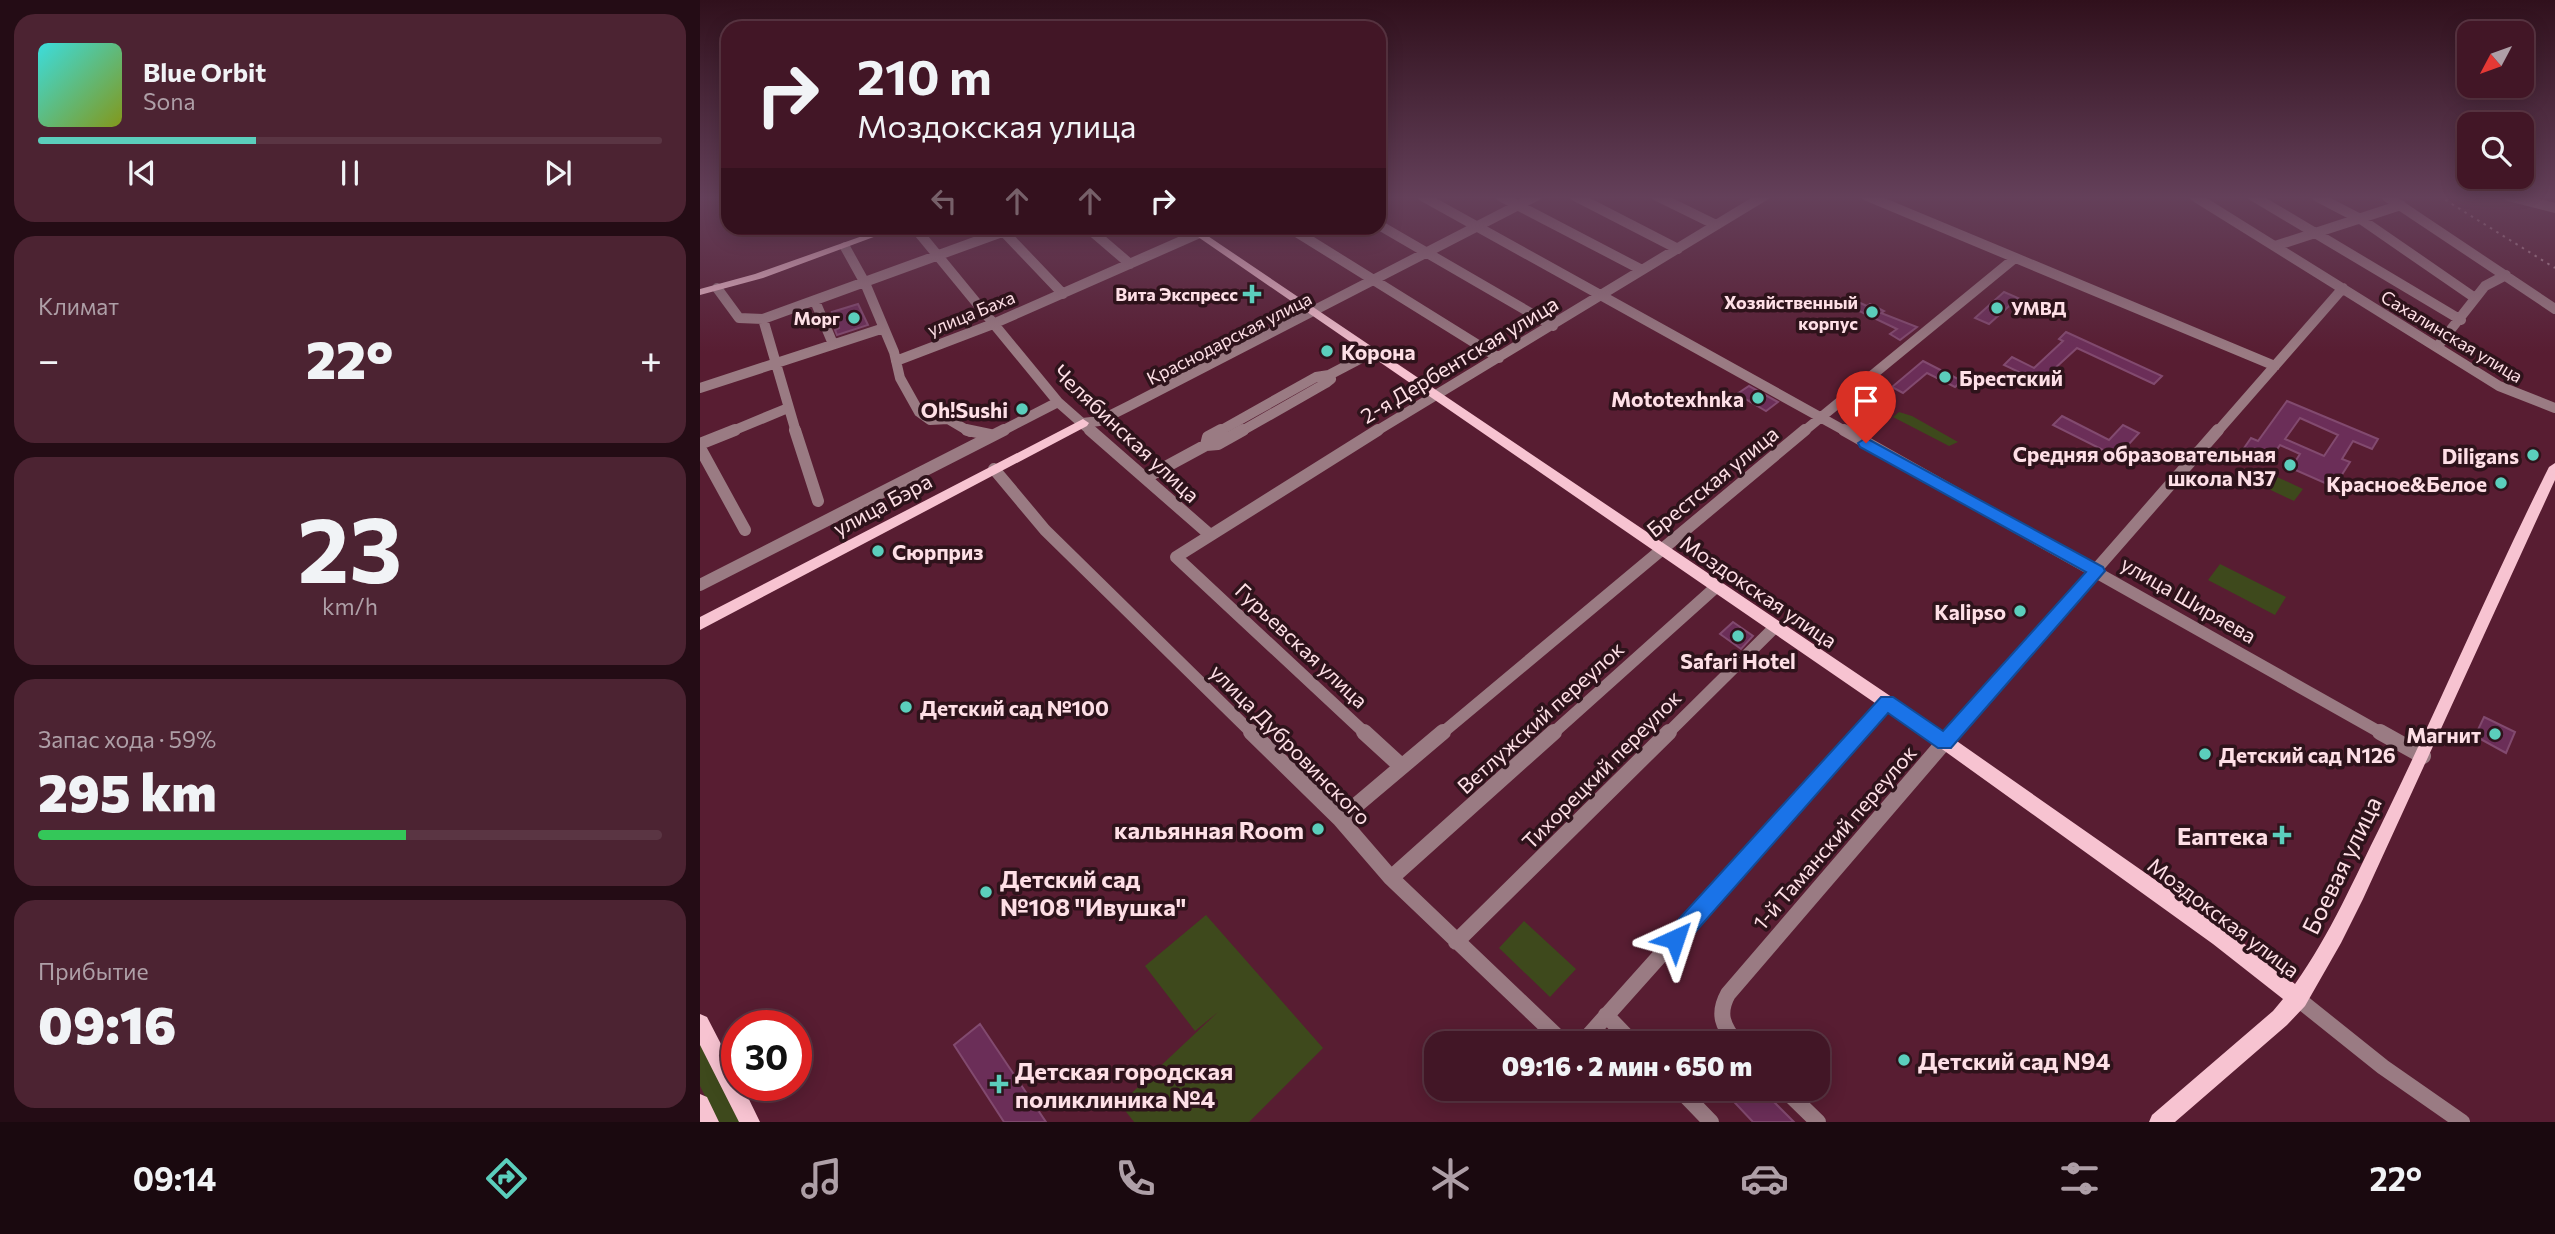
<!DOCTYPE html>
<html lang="ru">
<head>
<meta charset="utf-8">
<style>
  :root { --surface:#421626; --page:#4c2332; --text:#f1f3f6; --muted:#ae9fa7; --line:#5a3543; --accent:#5bcebc }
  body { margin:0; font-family:Commissioner,sans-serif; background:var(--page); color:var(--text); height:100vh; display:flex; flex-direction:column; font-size:26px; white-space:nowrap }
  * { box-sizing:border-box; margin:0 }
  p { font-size:23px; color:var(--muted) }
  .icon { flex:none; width:38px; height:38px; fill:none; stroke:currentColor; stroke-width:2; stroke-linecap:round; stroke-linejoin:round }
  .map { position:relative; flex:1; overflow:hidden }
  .details { display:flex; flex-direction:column; gap:14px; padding:14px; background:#240c15; width:700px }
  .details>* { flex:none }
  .top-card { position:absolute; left:21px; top:21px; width:665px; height:214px; border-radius:21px; box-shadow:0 4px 18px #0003,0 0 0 2px var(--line); background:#421626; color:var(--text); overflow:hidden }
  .needle { width:46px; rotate:229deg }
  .tools { position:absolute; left:1757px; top:21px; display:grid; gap:14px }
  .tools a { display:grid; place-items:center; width:77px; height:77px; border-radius:14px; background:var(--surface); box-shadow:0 4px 18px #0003,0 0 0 2px var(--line); font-size:35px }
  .speed { position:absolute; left:21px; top:1010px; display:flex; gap:14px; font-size:35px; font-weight:700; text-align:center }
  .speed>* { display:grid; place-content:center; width:91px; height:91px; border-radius:50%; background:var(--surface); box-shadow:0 4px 18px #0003,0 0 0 2px var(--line); line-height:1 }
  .speed .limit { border:10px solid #d22; background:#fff; color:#111 }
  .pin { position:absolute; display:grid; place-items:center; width:60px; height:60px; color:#fff; margin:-72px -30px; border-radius:50% 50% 50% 0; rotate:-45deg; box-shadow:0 0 7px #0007 }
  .pin .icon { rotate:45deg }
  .me { position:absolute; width:77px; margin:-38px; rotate:42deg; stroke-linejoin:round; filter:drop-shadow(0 0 5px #0008) }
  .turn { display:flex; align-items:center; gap:24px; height:147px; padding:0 21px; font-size:32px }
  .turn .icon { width:91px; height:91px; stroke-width:2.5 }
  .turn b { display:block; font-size:49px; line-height:60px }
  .lanes { display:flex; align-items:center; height:66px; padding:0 21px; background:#0003; justify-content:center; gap:35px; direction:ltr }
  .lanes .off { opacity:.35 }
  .big { font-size:52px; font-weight:800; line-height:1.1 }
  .details .widget { flex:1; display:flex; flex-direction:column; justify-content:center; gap:10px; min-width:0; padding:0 24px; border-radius:21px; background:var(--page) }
  .details .dial { align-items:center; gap:0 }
  .dial b { font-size:91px; line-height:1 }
  .song { display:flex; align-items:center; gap:21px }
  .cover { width:84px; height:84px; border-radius:10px; background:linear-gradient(135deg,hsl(180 70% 55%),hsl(70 70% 35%)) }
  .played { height:7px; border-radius:4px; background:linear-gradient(90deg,var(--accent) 35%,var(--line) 35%) }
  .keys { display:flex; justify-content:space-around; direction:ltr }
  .heat { display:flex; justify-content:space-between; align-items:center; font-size:38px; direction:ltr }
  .charge { height:10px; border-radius:5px; background:linear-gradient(90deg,#34c759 59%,var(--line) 0) }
  .trip { position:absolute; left:724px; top:1031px; width:406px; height:70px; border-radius:21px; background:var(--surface); box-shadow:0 4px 18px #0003,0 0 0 2px var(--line); font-weight:800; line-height:70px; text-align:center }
  .tabs { display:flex; height:112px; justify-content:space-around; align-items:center; background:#1a090f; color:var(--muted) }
  .tabs .icon { width:49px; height:49px }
  .tabs .current { color:var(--accent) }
  .tabs b { font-size:32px; color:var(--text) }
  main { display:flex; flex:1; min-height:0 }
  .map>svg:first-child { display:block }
  .green { fill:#3e491c }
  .building { fill:#6b2e58; stroke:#824a6f; stroke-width:2; fill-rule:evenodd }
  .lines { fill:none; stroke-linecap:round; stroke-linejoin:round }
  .minor-far2 { stroke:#9a7b83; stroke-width:10 }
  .minor-far1 { stroke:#9a7b83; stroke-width:12 }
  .minor { stroke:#9a7b83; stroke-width:16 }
  .major { fill:#f7c3d1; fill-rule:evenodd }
  .rail { stroke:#bb919d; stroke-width:2; stroke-dasharray:2.5 5; stroke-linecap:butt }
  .route { fill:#1a73e8; stroke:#114b97; stroke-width:2 }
  .poi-dot { fill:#5bcebc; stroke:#2e131b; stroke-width:2.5 }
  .labels { text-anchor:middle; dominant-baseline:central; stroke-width:7; stroke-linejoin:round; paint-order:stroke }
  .far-poi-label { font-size:18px; font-weight:bold; fill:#fedfe6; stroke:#2e131b; text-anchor:end }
  .far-street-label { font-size:18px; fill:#fedfe6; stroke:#2e131b }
  .poi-label { font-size:21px; font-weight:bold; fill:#fedfe6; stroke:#2e131b; text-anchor:end }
  .street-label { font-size:21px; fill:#fedfe6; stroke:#2e131b }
  .near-poi-label { font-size:24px; font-weight:bold; fill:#fedfe6; stroke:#2e131b; text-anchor:start }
  .near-street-label { font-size:24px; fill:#fedfe6; stroke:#2e131b }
</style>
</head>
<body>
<main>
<section class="details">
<div class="widget">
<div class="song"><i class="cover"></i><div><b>Blue Orbit</b><p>Sona</p></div></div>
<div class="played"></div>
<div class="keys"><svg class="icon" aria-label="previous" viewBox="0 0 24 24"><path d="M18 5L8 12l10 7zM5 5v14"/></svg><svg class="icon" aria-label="pause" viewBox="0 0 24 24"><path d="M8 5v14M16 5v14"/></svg><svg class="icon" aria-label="next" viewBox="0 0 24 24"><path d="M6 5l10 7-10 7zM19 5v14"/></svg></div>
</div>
<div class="widget"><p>Климат</p>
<div class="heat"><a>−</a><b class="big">22°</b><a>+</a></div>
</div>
<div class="widget dial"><b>23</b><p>km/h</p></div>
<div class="widget"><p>Запас хода · 59%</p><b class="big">295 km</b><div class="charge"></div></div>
<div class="widget"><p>Прибытие</p><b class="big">09:16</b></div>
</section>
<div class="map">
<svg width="1855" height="1122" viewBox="0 0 1855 1122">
  <rect width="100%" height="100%" fill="#581d32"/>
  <path class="green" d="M 1199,412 L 1212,416 L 1258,442 L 1249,446 L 1193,417 Z
    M 1562,470 L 1603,489 L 1594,501 L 1554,482 Z
    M 1520,564 L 1586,597 L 1575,615 L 1508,580 Z
    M 506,915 L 623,1048 L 549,1122 L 434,1122 L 420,1104 L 518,1012 L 495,1031 L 445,966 Z
    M 824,921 L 876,969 L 850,997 L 799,948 Z
    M 0,1040 L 42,1122 L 18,1122 L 0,1086 Z"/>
  <path class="building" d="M 1304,292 L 1318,298 L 1289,324 L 1275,318 Z
    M 1158,302 L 1167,306 L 1170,304 L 1184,311 L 1181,313 L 1217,327 L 1200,340 L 1190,334 L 1197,329 L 1151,307 Z
    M 158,304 L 168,325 L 137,335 L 135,330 L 139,328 L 132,312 Z
    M 1366,332 L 1462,376 L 1454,384 L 1377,348 L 1340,382 L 1304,365 L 1312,357 L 1334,368 L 1363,341 L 1359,339 Z
    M 1223,361 L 1262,381 L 1255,387 L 1227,373 L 1203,393 L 1192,387 Z
    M 1049,386 L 1078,402 L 1066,411 L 1037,394 Z
    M 1587,401 L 1678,439 L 1672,449 L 1653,441 L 1642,459 L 1650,462 L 1634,487 L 1591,468 L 1600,454 L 1580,445 L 1568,463 L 1542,451 L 1551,438 L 1558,441 ZM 1600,418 L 1638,435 L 1624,456 L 1585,439 Z
    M 1362,416 L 1409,440 L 1423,425 L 1439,433 L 1417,457 L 1353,425 Z
    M 1033,622 L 1053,636 L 1041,649 L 1020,634 Z
    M 1784,717 L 1815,732 L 1806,753 L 1775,736 Z
    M 280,1024 L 346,1122 L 304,1122 L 254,1045 Z
    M 1021,1088 L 1060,1088 L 1094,1122 L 1053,1122 Z"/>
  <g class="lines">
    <path class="minor-far2" d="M 722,196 L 1147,432
      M 800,196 L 942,270
      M 875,196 L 978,249
      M 957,196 L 1016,225
      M 1167,196 L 1575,366
      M 1494,196 L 1799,386 L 1855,408
      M 1553,196 L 1761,320
      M 1616,196 L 1662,220 L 1775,298
      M 1686,196 L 1855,309
      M 1808,196 L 1855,208
      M 679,225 L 853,326
      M 215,228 L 358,402 L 392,432
      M 388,228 L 430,264
      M 590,228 L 799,358
      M 303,231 L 363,294
      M 1575,246 L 1701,205
      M 145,247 L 165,283 L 194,352 L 200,378 L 219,412 L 230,420 L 248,419 L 270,432
      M 17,288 L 39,318 L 63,319 L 96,432
      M 115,301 L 133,344
      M 63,319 L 313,228
      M 1737,347 L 1785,286 L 1806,275
      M 196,361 L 293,324 L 511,228
      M 0,388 L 184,328
      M 383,423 L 399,421 L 427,407 L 836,196
      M 30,432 L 88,408
      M 300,432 L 358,402
      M 518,432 L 616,377 L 629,375
      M 540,432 L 626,383 L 631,379 L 629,375 L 671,353
      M 675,432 L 1064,196
      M 1103,432 L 1315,258
      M 1517,432 L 1643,288"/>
    <path class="minor-far1" d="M 95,430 L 118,501
      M 267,430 L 291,435
      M 390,430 L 509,534
      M 1144,430 L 1683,734
      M 0,444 L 35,430
      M 506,445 L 518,444 L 543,430
      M 0,448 L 45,530
      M 294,469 L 345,530 L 553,734
      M 447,477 L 506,445 L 508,437 L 521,430
      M 0,585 L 304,430
      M 666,734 L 476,557 L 678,430
      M 741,734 L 1105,430
      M 852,734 L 1016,587
      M 967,734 L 1075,627
      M 1159,734 L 1187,702
      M 1252,734 L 1518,430"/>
    <path class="minor" d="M 551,732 L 640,819 L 691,878 L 864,1043
      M 664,732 L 700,765
      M 1680,732 L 1723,756
      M 640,819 L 743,732
      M 691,878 L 854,732
      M 756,942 L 969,732
      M 1598,999 L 1683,1067 L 1762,1122
      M 906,1015 L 933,1043
      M 882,1043 L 1160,732
      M 1036,1043 C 1023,1026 1017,1014 1028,994 L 1253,732
      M 978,1088 L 1011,1122
      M 1083,1088 L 1118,1122"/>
    <path class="major" d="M 185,228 L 198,228 L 63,278 L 0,295 L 0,289 L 55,274 Z
      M 485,228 L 496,228 L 1251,737 L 1527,930 L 1595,984 C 1630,935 1654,879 1681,825 C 1739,706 1790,585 1849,467 L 1855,463 L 1855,480 L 1663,899 L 1641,943 L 1605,1006 L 1587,1025 L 1475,1122 L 1449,1122 L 1452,1115 L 1573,1011 L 1583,999 L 1513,944 L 1239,747 Z
      M 383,419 L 389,423 L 387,426 L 0,630 L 0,617 Z
      M 0,1014 L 7,1017 L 37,1075 L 37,1085 L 42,1085 L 60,1122 L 39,1122 L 0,1045 Z
      M 0,1094 L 7,1097 L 19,1122 L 0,1122 Z"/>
    <path class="rail" d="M 1739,196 L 1855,268"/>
  </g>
  <linearGradient id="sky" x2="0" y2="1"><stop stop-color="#30101c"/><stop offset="0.56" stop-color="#64405a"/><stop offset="1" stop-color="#64405a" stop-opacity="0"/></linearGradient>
  <rect width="1855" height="353" fill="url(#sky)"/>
  <path class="route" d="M 1166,438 L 1403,567 L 1405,571 L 1251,748 L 1238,748 L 1188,713 L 983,946 L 975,949 L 968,946 L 965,939 L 968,931 L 1181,697 L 1193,697 L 1243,731 L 1386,572 L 1160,447 L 1158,443 Z"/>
  <g class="poi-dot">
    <path d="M548.5 283.5h7v7h7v7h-7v7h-7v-7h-7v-7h7z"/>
    <circle cx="1297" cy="308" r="7"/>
    <circle cx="1172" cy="312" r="7"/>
    <circle cx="154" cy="318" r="7"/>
    <circle cx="627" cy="351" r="7"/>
    <circle cx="1245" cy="377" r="7"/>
    <circle cx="1058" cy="398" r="7"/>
    <circle cx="322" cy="409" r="7"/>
    <circle cx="1833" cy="455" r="7"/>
    <circle cx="1590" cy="465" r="7"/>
    <circle cx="1801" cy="483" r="7"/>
    <circle cx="178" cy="551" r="7"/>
    <circle cx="1320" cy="611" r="7"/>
    <circle cx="1038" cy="636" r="7"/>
    <circle cx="206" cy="707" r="7"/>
    <circle cx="1795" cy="734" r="7"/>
    <circle cx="1505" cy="754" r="7"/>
    <circle cx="618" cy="829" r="7"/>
    <path d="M1578.5 824.5h7v7h7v7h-7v7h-7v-7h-7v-7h7z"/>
    <circle cx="286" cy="892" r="7"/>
    <circle cx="1204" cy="1060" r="7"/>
    <path d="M295.5 1073.5h7v7h7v7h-7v7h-7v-7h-7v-7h7z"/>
  </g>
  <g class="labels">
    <g class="far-poi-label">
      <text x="538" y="294">Вита Экспресс</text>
      <text x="1158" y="302">Хозяйственный<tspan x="1158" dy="21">корпус</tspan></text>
      <text x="1311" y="308" text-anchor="start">УМВД</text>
      <text x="140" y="318">Морг</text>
    </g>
    <g class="far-street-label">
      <text transform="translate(271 313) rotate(-22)">улица Баха</text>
      <text transform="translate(1752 336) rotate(31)">Сахалинская улица</text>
      <text transform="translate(529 338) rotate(-27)">Краснодарская улица</text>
    </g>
    <g class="poi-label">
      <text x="641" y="351" text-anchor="start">Корона</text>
      <text x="1259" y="377" text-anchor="start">Брестский</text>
      <text x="1044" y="398">Mototexhnka</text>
      <text x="308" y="409">Oh!Sushi</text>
      <text x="1576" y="453">Средняя образовательная<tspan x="1576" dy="24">школа N37</tspan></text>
      <text x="1819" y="455">Diligans</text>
      <text x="1787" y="483">Красное&amp;Белое</text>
      <text x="192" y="551" text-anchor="start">Сюрприз</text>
      <text x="1306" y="611">Kalipso</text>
      <text x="1038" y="660" text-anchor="middle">Safari Hotel</text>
      <text x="220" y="707" text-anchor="start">Детский сад №100</text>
      <text x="1781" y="734">Магнит</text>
      <text x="1519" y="754" text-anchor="start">Детский сад N126</text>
    </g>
    <g class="street-label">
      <text transform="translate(759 359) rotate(-31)">2-я Дербентская улица</text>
      <text transform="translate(427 433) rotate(43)">Челябинская улица</text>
      <text transform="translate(1012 481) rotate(-39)">Брестская улица</text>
      <text transform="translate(182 504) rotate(-28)">улица Бэра</text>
      <text transform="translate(1059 591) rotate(34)">Моздокская улица</text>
      <text transform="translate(1489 599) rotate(30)">улица Ширяева</text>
      <text transform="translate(602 645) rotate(43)">Гурьевская улица</text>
      <text transform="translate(840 717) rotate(-42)">Ветлужский переулок</text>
      <text transform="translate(591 744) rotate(45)">улица Дубровинского</text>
      <text transform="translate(901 769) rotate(-45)">Тихорецкий переулок</text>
      <text transform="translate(1134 837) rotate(-49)">1-й Таманский переулок</text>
      <text transform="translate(1524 917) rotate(37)">Моздокская улица</text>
    </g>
    <g class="near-poi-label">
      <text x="604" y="829" text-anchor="end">кальянная Room</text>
      <text x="1568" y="835" text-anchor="end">Еаптека</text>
      <text x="300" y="878">Детский сад<tspan x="300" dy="28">№108 "Ивушка"</tspan></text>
      <text x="1218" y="1060">Детский сад N94</text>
      <text x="315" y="1070">Детская городская<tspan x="315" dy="28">поликлиника №4</tspan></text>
    </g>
    <g class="near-street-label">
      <text transform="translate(1641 865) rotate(-64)">Боевая улица</text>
    </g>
  </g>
</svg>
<div class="tools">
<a><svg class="needle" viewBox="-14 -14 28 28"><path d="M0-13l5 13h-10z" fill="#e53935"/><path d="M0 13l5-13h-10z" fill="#ae9fa7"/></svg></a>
<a><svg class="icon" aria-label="search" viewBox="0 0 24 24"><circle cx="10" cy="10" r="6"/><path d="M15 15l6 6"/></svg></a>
</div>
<div class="speed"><div class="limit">30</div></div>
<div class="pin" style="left:1166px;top:443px;background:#d93025"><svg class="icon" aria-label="arrive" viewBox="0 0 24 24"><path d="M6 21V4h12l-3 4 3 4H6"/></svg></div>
<svg class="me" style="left:975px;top:939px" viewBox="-20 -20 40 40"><path d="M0-17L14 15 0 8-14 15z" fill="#1a73e8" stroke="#fff" stroke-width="4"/></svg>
<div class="trip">09:16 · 2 мин · 650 m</div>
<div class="top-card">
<div class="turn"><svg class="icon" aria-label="right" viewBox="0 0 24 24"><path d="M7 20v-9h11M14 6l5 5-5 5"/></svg><div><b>210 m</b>Моздокская улица</div></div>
<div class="lanes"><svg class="icon off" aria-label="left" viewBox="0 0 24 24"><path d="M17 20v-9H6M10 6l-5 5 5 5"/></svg><svg class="icon off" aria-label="ahead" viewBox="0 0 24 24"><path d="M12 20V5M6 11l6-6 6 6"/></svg><svg class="icon off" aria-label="ahead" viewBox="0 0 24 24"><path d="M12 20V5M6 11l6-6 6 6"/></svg><svg class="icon" aria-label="right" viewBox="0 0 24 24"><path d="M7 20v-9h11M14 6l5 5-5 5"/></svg></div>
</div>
</div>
</main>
<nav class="tabs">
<b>09:14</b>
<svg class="icon current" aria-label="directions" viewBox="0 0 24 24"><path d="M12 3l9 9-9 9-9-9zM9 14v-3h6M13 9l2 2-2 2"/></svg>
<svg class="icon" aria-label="music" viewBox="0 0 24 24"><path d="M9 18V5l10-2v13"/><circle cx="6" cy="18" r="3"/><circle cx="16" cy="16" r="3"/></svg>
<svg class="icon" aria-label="phone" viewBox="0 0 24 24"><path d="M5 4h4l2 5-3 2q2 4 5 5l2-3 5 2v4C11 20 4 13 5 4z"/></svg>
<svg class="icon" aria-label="climate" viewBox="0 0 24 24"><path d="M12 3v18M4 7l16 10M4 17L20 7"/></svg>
<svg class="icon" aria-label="car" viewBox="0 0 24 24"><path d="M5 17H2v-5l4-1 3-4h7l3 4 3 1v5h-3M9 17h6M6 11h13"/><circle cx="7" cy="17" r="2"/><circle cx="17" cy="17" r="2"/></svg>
<svg class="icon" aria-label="filters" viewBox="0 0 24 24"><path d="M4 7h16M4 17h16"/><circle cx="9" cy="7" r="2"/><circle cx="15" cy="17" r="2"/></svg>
<b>22°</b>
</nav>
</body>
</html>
